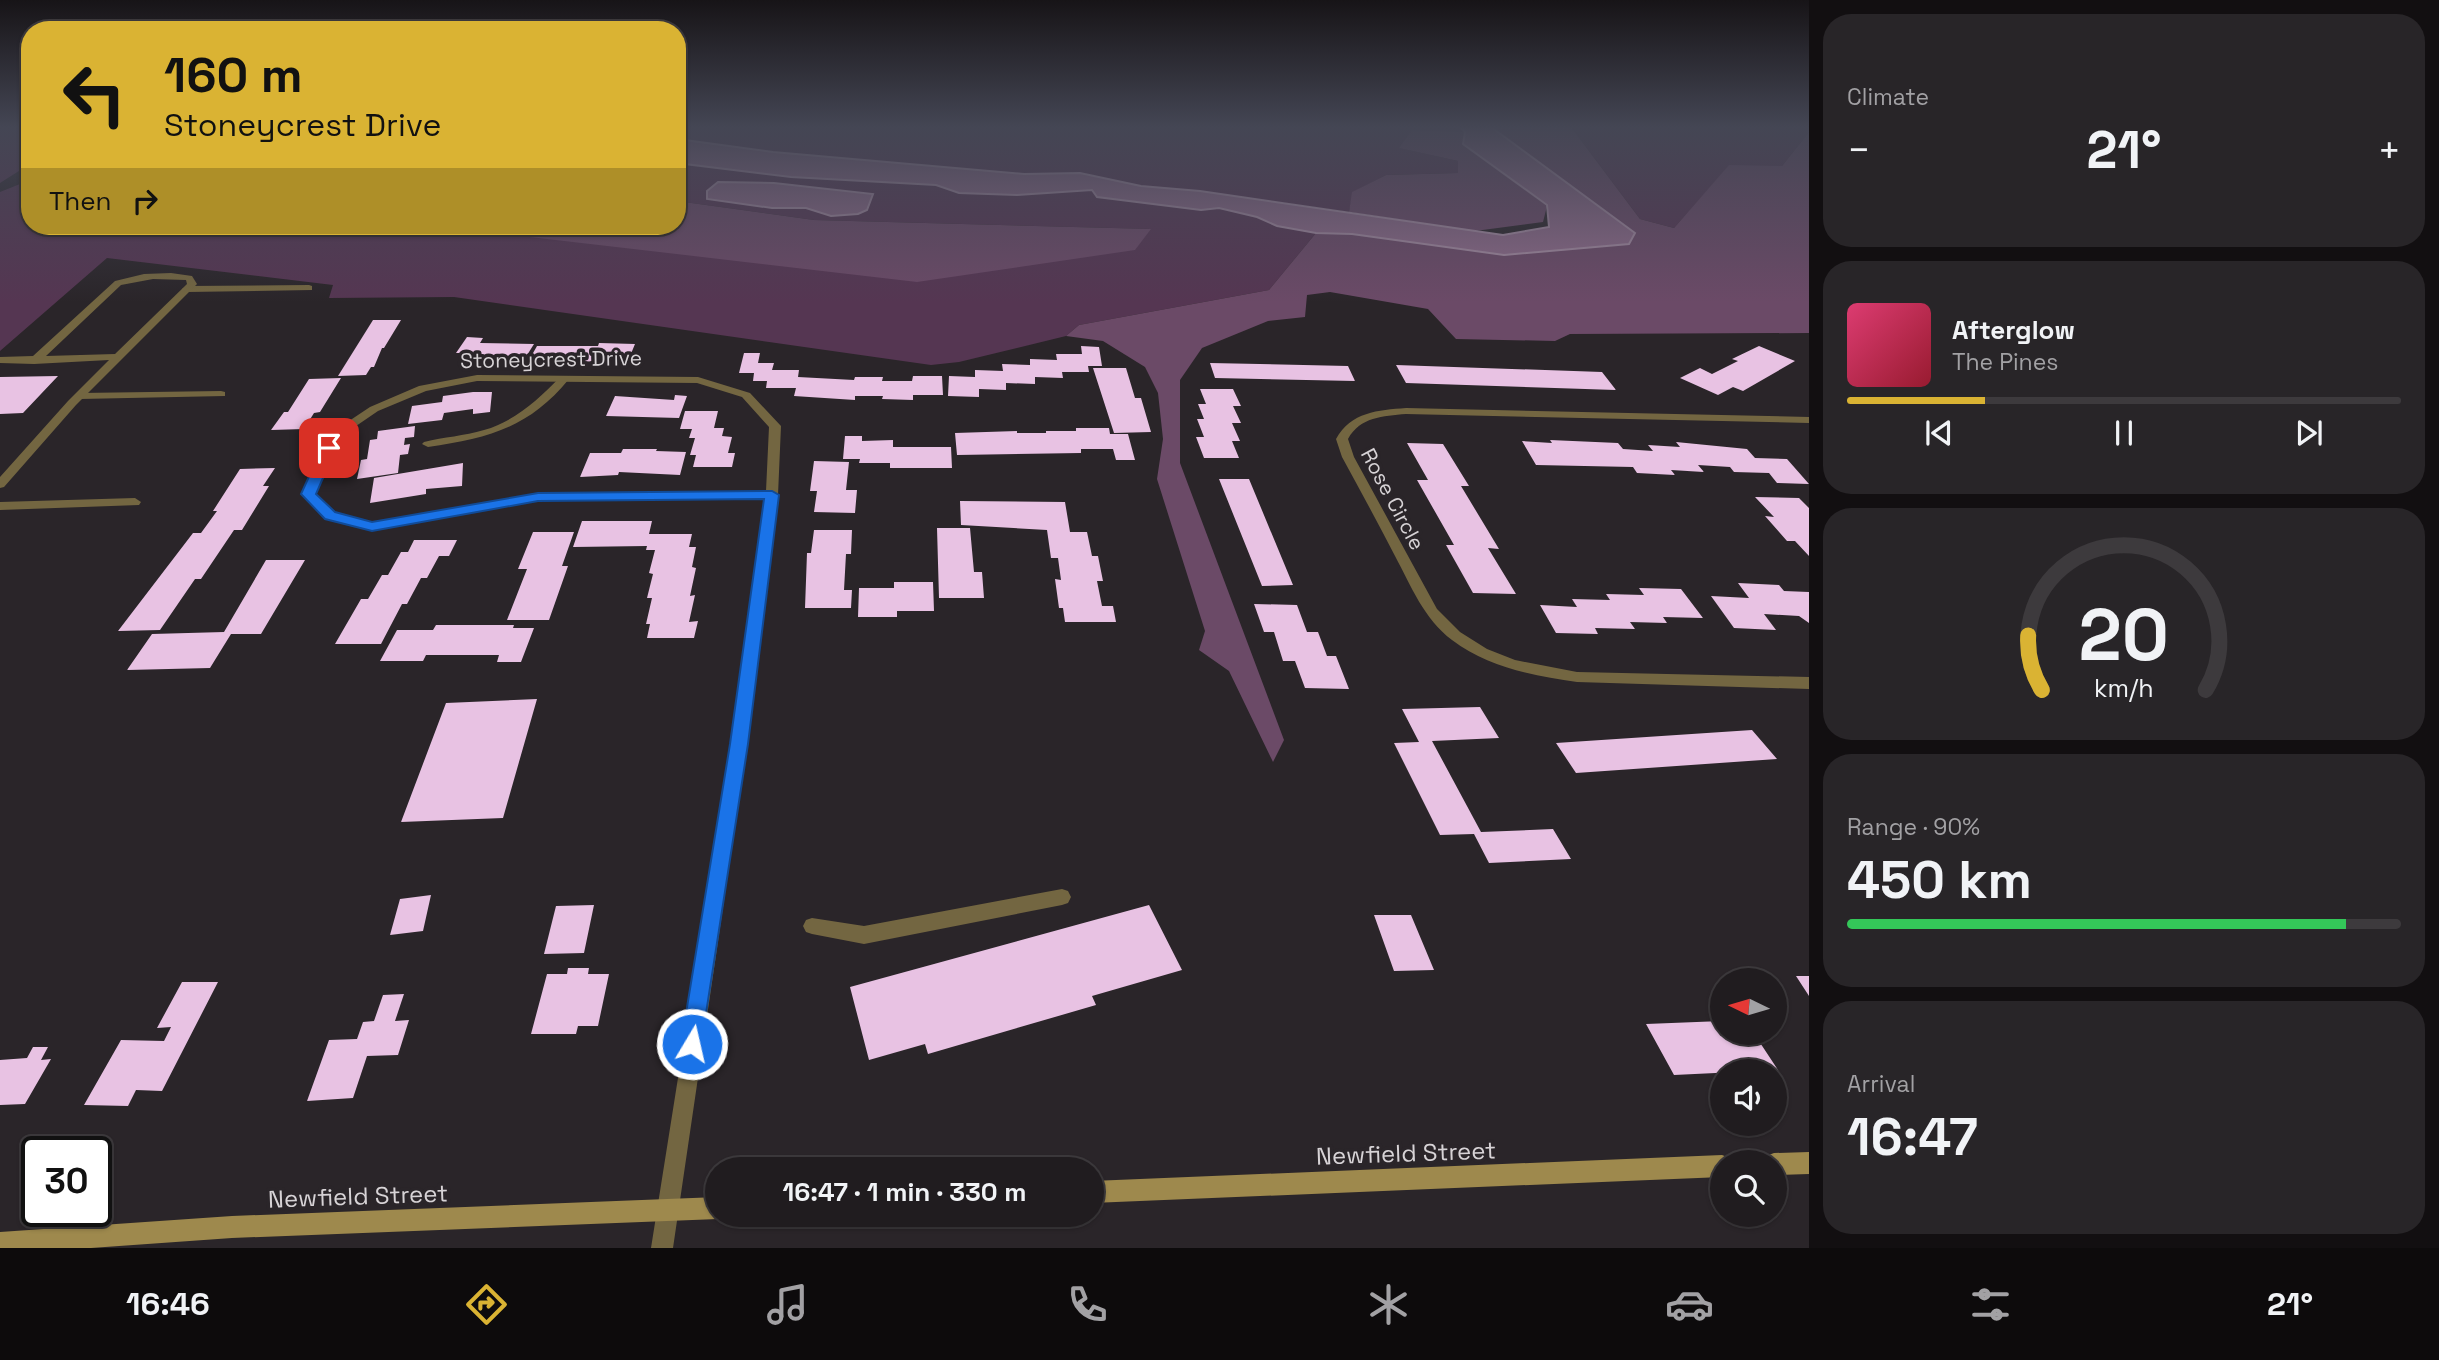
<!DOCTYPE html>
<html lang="en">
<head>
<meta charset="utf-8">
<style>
  :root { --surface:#201c1f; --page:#282528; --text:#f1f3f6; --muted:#a2a1a4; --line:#3d3a3d; --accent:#dab333 }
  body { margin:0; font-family:"Space Grotesk",sans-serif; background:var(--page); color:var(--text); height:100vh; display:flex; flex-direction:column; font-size:26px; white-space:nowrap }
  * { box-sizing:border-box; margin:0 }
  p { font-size:23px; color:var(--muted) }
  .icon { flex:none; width:38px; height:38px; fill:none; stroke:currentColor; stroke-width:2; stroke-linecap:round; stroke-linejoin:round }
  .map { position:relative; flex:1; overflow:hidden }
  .drawer { display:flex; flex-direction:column; gap:14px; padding:14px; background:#120f11; width:630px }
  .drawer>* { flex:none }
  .top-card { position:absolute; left:21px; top:21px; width:665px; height:214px; border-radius:28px; box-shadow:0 2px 5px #0004,0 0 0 2px var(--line); background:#dab333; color:#111; overflow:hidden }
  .needle { width:46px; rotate:275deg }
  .buttons { position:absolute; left:1710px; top:968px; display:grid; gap:14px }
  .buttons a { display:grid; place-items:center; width:77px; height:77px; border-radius:50%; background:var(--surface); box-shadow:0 2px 5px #0004,0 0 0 2px var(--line); font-size:35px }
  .speed { position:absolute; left:21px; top:1136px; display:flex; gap:14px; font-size:35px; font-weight:700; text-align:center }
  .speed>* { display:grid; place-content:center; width:91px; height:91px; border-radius:50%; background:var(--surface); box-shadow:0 2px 5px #0004,0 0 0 2px var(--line); line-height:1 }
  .speed .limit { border:4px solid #111; border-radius:10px; background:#fff; color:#111 }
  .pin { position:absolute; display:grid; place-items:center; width:60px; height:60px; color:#fff; margin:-30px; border-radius:14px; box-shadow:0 4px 10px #0006 }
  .me { position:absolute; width:77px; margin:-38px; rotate:9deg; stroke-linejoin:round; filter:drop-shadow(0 0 5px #0008) }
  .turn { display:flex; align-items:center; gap:24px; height:147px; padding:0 28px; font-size:32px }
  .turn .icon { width:91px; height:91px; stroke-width:2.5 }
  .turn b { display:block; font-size:49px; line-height:60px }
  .then { display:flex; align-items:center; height:66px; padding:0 28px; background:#0003; gap:14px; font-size:26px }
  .big { font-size:52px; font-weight:800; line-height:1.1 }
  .drawer .tile { flex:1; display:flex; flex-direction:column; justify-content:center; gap:10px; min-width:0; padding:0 24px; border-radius:28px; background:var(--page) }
  .drawer .dial { align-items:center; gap:0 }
  .dial svg { height:182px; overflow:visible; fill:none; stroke:var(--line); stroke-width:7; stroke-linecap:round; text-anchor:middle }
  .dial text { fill:var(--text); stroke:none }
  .song { display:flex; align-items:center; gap:21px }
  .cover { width:84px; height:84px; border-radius:10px; background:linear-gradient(135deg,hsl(340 70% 55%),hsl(350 70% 35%)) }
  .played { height:7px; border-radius:4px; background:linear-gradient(90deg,var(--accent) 25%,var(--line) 25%) }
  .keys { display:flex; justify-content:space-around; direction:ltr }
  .heat { display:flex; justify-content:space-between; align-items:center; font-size:38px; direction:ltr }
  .charge { height:10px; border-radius:5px; background:linear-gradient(90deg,#34c759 90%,var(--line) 0) }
  .trip { position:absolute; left:705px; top:1157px; width:399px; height:70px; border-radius:35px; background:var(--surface); box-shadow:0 2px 5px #0004,0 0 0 2px var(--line); font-weight:800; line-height:70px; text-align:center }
  .menu { display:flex; height:112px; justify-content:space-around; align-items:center; background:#0d0b0c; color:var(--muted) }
  .menu .icon { width:49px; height:49px }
  .menu .current { color:var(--accent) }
  .menu b { font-size:32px; color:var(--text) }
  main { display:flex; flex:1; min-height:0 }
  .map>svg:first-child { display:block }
  .green { fill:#553652 }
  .forest { fill:#6b4a67 }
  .water { fill:#8b6987; stroke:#a2899f; stroke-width:2 }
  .building { fill:#e8c2e3 }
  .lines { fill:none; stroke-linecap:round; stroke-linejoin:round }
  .service { fill:#736641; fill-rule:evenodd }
  .minor { fill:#736641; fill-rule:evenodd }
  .secondary { fill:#9e894d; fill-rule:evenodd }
  .route { fill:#1a73e8; stroke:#114b97; stroke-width:2 }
  .labels { text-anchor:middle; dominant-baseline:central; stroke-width:7; stroke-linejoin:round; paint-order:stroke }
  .street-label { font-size:21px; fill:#d7d3d6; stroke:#2a2529 }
  .near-street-label { font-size:24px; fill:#d7d3d6; stroke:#2a2529 }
</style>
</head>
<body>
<main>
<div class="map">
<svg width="1809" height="1248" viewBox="0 0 1809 1248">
  <rect width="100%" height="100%" fill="#2a2529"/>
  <path class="green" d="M 0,127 L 30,127 L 30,164 L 0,183 Z
    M 677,127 L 1460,127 L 1465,132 L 1412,130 L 1400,148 L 1458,161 L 1458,173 L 1386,175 L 1353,192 L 1349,212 L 1200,191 L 1179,207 L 1201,210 L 1219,208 L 1257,217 L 1277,226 L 1316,233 L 1269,290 L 1079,325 L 1066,336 L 959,362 L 931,365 L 454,297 L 329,298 L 333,285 L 107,258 L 0,351 L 0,192 L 30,180 L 30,226 L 1151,229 L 814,220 L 677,201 Z
    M 1571,127 L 1809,127 L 1809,132 L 1782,166 L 1729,166 L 1674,228 L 1640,219 Z"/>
  <path class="forest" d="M 1490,127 L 1571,127 L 1640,219 L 1674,228 L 1729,165 L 1782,166 L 1809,132 L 1809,333 L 1570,334 L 1555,341 L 1456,339 L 1428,309 L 1330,292 L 1307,295 L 1305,317 L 1268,321 L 1202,348 L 1180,380 L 1180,463 L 1284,740 L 1273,762 L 1229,671 L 1199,650 L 1205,631 L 1157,479 L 1163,439 L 1158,393 L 1145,367 L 1103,341 L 1066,336 L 1079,325 L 1269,290 L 1316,233 L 1628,244 Z
    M 1412,130 L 1465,132 L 1463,144 L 1547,206 L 1543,222 L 1475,231 L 1349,212 L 1352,192 L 1386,175 L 1458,173 L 1458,161 L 1399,148 Z
    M 677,201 L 814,220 L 1151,229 L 1135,250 L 917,282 L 436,226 L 677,226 Z"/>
  <path class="water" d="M 1460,127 L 1491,127 L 1635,233 L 1629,244 L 1504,255 L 1352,234 L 1316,233 L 1277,226 L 1257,217 L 1219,208 L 1201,210 L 1097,197 L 1092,190 L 1017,195 L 959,193 L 936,185 L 791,177 L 677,163 L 677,139 L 773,152 L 1024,174 L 1080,173 L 1141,186 L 1200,191 L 1503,235 L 1549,227 L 1547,205 L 1463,144 L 1465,132 Z
    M 718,182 L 774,183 L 873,194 L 867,210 L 858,214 L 831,216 L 806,208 L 772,208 L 707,199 L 707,191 Z"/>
  <path class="building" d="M 373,320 L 401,320 L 384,348 L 382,348 L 374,367 L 371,367 L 366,375 L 338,376 Z
    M 467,337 L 483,338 L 480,343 L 534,344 L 524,360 L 467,359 L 471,353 L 456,353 Z
    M 599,343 L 635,344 L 628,361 L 528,362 L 537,346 L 598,346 Z
    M 1081,346 L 1099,347 L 1102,366 L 1088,366 L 1089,372 L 1062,372 L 1063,378 L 1035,377 L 1035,384 L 1006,383 L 1006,390 L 979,389 L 979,397 L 948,396 L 949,376 L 975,377 L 975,370 L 1003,371 L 1002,364 L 1030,365 L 1030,359 L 1057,360 L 1056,354 L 1082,354 Z
    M 1759,346 L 1795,361 L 1743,391 L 1733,387 L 1718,395 L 1680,378 L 1700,368 L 1712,374 L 1738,361 L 1732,359 Z
    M 744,353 L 760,353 L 758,363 L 774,363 L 772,370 L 799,370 L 798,377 L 854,380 L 855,377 L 883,377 L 882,381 L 912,381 L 913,376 L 942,376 L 943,395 L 913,395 L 913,400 L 882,399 L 883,396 L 855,396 L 855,400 L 794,396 L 796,388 L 766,388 L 767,381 L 753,381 L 754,373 L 739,373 Z
    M 1210,363 L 1348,366 L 1355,381 L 1215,378 Z
    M 1396,365 L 1602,372 L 1616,390 L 1406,383 Z
    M 1093,368 L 1126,368 L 1135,398 L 1141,398 L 1151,432 L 1114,433 Z
    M 58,376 L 23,413 L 0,414 L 0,377 Z
    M 341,378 L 320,412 L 314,413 L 304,429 L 271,430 L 284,412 L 288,412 L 309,379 Z
    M 1200,389 L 1233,389 L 1241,406 L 1233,406 L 1241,423 L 1232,423 L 1240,441 L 1232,441 L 1239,458 L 1204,458 L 1196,437 L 1204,437 L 1197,419 L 1204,419 L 1198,404 L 1206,404 Z
    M 473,392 L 492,392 L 490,412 L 473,414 L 473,409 L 444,413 L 442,420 L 408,424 L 412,406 L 442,402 L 443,396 Z
    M 675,395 L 687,396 L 679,418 L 606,416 L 615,396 L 674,400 Z
    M 685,411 L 718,411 L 714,428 L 724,428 L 722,436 L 732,437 L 728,453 L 735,453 L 732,467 L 693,467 L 696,455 L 690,455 L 695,438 L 689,438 L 692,429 L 680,429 Z
    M 415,426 L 414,437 L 405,438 L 404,445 L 410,444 L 408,454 L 400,455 L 398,473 L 357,479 L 361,460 L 367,459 L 370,440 L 377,439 L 378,431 Z
    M 1076,428 L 1109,428 L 1110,434 L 1128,434 L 1135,460 L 1116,460 L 1113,449 L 1081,449 L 1081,453 L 957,455 L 955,433 L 1017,431 L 1017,433 L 1046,433 L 1046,431 L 1076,431 Z
    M 845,436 L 862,436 L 862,441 L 893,440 L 893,447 L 951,447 L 952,468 L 890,468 L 890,463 L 859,463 L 860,459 L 843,459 Z
    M 1550,440 L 1618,443 L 1623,449 L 1653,451 L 1648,445 L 1680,447 L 1676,442 L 1747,449 L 1755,458 L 1787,459 L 1809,484 L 1777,483 L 1769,473 L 1734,472 L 1730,467 L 1698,465 L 1704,472 L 1671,470 L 1675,475 L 1637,473 L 1633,467 L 1536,465 L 1522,441 L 1552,443 Z
    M 1407,443 L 1443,444 L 1469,486 L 1461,486 L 1499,549 L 1488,548 L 1516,594 L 1473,593 L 1446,545 L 1454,545 L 1417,480 L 1428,480 Z
    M 623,449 L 657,449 L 656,451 L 686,452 L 680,475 L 619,472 L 618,475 L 580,477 L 590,453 L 621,453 Z
    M 814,461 L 849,462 L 846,490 L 857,490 L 855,513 L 814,512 L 817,491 L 810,491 Z
    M 463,463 L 462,486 L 426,489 L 426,494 L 370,503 L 374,478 Z
    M 275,468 L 263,486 L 269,486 L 242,530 L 234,530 L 201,579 L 195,579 L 160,630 L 118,631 L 193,533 L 201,533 L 217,511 L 213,511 L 240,469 Z
    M 1219,479 L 1249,479 L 1293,585 L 1262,586 Z
    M 1755,497 L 1799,498 L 1809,508 L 1809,556 L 1795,541 L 1787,541 L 1765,516 L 1774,517 Z
    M 960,501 L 1065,502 L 1070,532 L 1087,532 L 1092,556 L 1098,556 L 1103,581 L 1097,581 L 1102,606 L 1113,606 L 1116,622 L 1065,622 L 1063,608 L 1059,608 L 1055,579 L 1061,580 L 1058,558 L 1051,558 L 1047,530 L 961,525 Z
    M 582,521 L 652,521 L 649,534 L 692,534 L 689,547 L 696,547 L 692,567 L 696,568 L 690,596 L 695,595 L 689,622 L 698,621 L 694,638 L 647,638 L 650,624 L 646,624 L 652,598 L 647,598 L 653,574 L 649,573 L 655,550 L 646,550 L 647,546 L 573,547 Z
    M 937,528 L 970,528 L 974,572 L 982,572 L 984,598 L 939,598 Z
    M 814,530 L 852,530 L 851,554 L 846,554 L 844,590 L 852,590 L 851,608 L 805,608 L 807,553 L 811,553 Z
    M 533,532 L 574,532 L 562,566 L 568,566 L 549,620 L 507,620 L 527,569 L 518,569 Z
    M 414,540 L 457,540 L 449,556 L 439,556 L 427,578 L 421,578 L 407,604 L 402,604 L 381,644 L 335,644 L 361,599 L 368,599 L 382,575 L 388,575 L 401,552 L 408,552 Z
    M 266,560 L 305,560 L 261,634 L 231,634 L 210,668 L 127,670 L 152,634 L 224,632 Z
    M 894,582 L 933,582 L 934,611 L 897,611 L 897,617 L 858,617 L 859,588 L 894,588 Z
    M 1738,583 L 1779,585 L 1784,591 L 1809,592 L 1809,623 L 1799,616 L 1764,614 L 1776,630 L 1734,628 L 1711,596 L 1749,598 Z
    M 1639,588 L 1681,589 L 1703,618 L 1663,617 L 1667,623 L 1630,622 L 1635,629 L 1595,628 L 1598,634 L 1556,633 L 1540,605 L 1577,607 L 1572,599 L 1610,600 L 1606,594 L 1644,595 Z
    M 1254,604 L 1297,605 L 1307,632 L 1318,632 L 1327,656 L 1336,656 L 1349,689 L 1305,688 L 1295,661 L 1283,661 L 1274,632 L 1264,632 Z
    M 436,625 L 514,625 L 513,628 L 534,628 L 521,662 L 497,662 L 499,655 L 426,655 L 423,661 L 380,661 L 397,630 L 433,630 Z
    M 537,699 L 503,818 L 401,822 L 446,703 Z
    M 1480,707 L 1499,738 L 1432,741 L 1481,832 L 1553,829 L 1571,859 L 1489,863 L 1474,834 L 1440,835 L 1394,743 L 1419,742 L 1402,709 Z
    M 1752,730 L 1777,759 L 1576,773 L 1556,743 Z
    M 431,895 L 423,931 L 390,935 L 400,899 Z
    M 594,905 L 584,953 L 544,954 L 556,906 Z
    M 1149,905 L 1182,970 L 1092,996 L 1096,1005 L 928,1054 L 925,1044 L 869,1060 L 850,987 Z
    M 1374,915 L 1411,915 L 1434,970 L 1394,971 Z
    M 568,968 L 589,968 L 588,974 L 609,974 L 598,1026 L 578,1026 L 576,1034 L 531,1034 L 547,974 L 567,974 Z
    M 1796,976 L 1809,976 L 1809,996 Z
    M 182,982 L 218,982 L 162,1091 L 136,1090 L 128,1106 L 84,1105 L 121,1040 L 164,1041 L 171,1027 L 157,1028 Z
    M 404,994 L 395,1021 L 409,1020 L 398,1055 L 367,1056 L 353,1098 L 307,1101 L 329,1040 L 357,1039 L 363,1022 L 374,1021 L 383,995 Z
    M 1722,1021 L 1722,1032 L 1753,1032 L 1778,1070 L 1674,1075 L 1646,1024 Z
    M 33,1047 L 48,1047 L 41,1060 L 51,1059 L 25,1104 L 0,1105 L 0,1060 L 27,1058 Z"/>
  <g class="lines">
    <path class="service" d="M 309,285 L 312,286 L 312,290 L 187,292 L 182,289 L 187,286 Z
      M 564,376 L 569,379 C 529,428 488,438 428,447 L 422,444 L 424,442 C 444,437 464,436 484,430 C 515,421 538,400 560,377 Z
      M 221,391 L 225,392 L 225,396 L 80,399 L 75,396 L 80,393 Z
      M 135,498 L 141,502 L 139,505 L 0,510 L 0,502 Z
      M 1062,889 L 1068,891 L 1071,897 L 1068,903 L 1062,905 L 864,944 L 812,934 L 806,932 L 803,926 L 806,920 L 812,918 L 864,926 Z"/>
    <path class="minor" d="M 171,273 L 192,276 L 197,284 L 76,405 L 4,487 L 0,488 L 0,477 L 68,401 L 109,360 L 34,364 L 0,363 L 0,357 L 33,356 L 115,281 L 144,274 ZM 153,279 L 186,280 L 187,284 L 115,354 L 46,356 L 121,285 Z
      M 477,375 L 698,377 L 750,393 L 781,426 L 778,495 L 747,744 L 673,1248 L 651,1248 L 731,744 L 765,499 L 538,501 L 371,530 L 326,519 L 304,497 L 302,494 L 331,433 L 370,407 L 419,386 ZM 477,381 L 697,383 L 742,397 L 769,427 L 766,491 L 538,493 L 371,522 L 334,513 L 314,493 L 340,437 L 378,411 L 426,391 Z
      M 1406,408 L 1809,417 L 1809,423 L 1406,414 C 1383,416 1360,417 1348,439 L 1354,457 L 1437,609 L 1460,632 L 1487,649 L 1515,660 L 1577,672 L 1809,677 L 1809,689 L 1577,682 C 1533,676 1488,667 1452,640 C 1424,619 1411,586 1395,556 C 1378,523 1360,490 1342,457 L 1336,439 C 1351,412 1378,410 1406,408 Z"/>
    <path class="secondary" d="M 1809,1152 L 1809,1174 L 1774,1175 L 1774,1162 L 1764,1162 L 1766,1156 L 1774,1153 Z
      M 1722,1155 L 1730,1158 L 1731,1162 L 1722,1162 L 1722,1177 L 1092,1203 L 1092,1181 Z
      M 718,1197 L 718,1214 L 726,1214 L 718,1219 L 232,1238 L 91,1248 L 0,1248 L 0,1232 L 232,1216 Z"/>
  </g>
  <linearGradient id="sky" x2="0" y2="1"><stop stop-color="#171417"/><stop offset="0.42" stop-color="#444654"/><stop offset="1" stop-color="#444654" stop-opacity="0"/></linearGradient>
  <rect width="1809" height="302" fill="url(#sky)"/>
  <path class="route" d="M 329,444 L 336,448 L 316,494 L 335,512 L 372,522 L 538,493 L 772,491 L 779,495 L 748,744 L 700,1052 L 692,1056 L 684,1052 L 681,1044 L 730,744 L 764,499 L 538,501 L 372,531 L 325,519 L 301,494 L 322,448 Z"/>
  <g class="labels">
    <g class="street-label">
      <text transform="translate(551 359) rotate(-1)">Stoneycrest Drive</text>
      <text transform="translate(1393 499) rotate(62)">Rose Circle</text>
    </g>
    <g class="near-street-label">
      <text transform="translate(1406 1153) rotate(-2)">Newfield Street</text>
      <text transform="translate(358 1196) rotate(-2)">Newfield Street</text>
    </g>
  </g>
</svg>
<div class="buttons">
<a><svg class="needle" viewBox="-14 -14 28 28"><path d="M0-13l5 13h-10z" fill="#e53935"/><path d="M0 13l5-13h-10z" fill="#a2a1a4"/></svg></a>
<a><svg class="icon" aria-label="sound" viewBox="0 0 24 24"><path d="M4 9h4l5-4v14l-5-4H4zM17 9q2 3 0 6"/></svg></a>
<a><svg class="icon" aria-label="search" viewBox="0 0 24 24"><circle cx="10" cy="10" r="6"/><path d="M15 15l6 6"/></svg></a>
</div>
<div class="speed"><div class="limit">30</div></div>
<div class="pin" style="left:329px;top:448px;background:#d93025"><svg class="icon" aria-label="arrive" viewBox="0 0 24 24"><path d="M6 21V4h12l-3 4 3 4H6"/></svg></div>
<svg class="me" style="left:692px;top:1044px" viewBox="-20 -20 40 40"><circle r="17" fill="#1a73e8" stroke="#fff" stroke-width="3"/><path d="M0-11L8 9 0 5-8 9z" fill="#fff"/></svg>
<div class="trip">16:47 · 1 min · 330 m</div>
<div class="top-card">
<div class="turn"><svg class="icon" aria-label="left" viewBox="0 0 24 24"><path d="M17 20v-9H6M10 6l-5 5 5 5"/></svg><div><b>160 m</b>Stoneycrest Drive</div></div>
<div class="then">Then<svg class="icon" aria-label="right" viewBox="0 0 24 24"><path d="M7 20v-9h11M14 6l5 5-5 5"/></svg></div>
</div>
</div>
<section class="drawer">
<div class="tile"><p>Climate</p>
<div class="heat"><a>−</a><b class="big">21°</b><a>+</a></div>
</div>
<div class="tile">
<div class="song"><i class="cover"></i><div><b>Afterglow</b><p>The Pines</p></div></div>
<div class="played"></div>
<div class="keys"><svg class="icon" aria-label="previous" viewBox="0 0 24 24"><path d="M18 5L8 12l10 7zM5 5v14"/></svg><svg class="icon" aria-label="pause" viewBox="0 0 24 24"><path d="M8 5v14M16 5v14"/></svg><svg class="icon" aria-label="next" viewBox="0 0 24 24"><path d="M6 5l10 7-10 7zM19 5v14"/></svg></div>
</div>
<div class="tile dial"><svg viewBox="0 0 100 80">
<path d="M14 69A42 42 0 1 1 86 69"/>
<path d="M14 69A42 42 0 0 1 8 45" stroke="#dab333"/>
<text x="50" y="56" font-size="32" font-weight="700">20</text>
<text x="50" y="72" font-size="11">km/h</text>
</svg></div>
<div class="tile"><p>Range · 90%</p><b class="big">450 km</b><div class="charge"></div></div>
<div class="tile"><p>Arrival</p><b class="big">16:47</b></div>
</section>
</main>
<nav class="menu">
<b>16:46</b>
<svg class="icon current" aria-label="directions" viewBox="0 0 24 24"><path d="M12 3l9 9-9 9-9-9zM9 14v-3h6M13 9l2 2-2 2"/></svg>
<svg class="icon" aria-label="music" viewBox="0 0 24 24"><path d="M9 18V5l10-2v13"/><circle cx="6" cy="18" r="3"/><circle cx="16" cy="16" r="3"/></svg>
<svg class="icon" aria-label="phone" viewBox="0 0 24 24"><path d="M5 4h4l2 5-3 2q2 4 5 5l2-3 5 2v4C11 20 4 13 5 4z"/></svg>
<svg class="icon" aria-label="climate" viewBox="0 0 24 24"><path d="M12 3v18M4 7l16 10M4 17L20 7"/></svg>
<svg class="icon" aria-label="car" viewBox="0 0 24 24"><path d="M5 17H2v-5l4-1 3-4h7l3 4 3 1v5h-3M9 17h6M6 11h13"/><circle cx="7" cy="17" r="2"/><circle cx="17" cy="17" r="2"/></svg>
<svg class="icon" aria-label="filters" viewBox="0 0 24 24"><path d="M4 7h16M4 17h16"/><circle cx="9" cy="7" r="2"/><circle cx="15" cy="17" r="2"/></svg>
<b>21°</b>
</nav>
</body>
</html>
